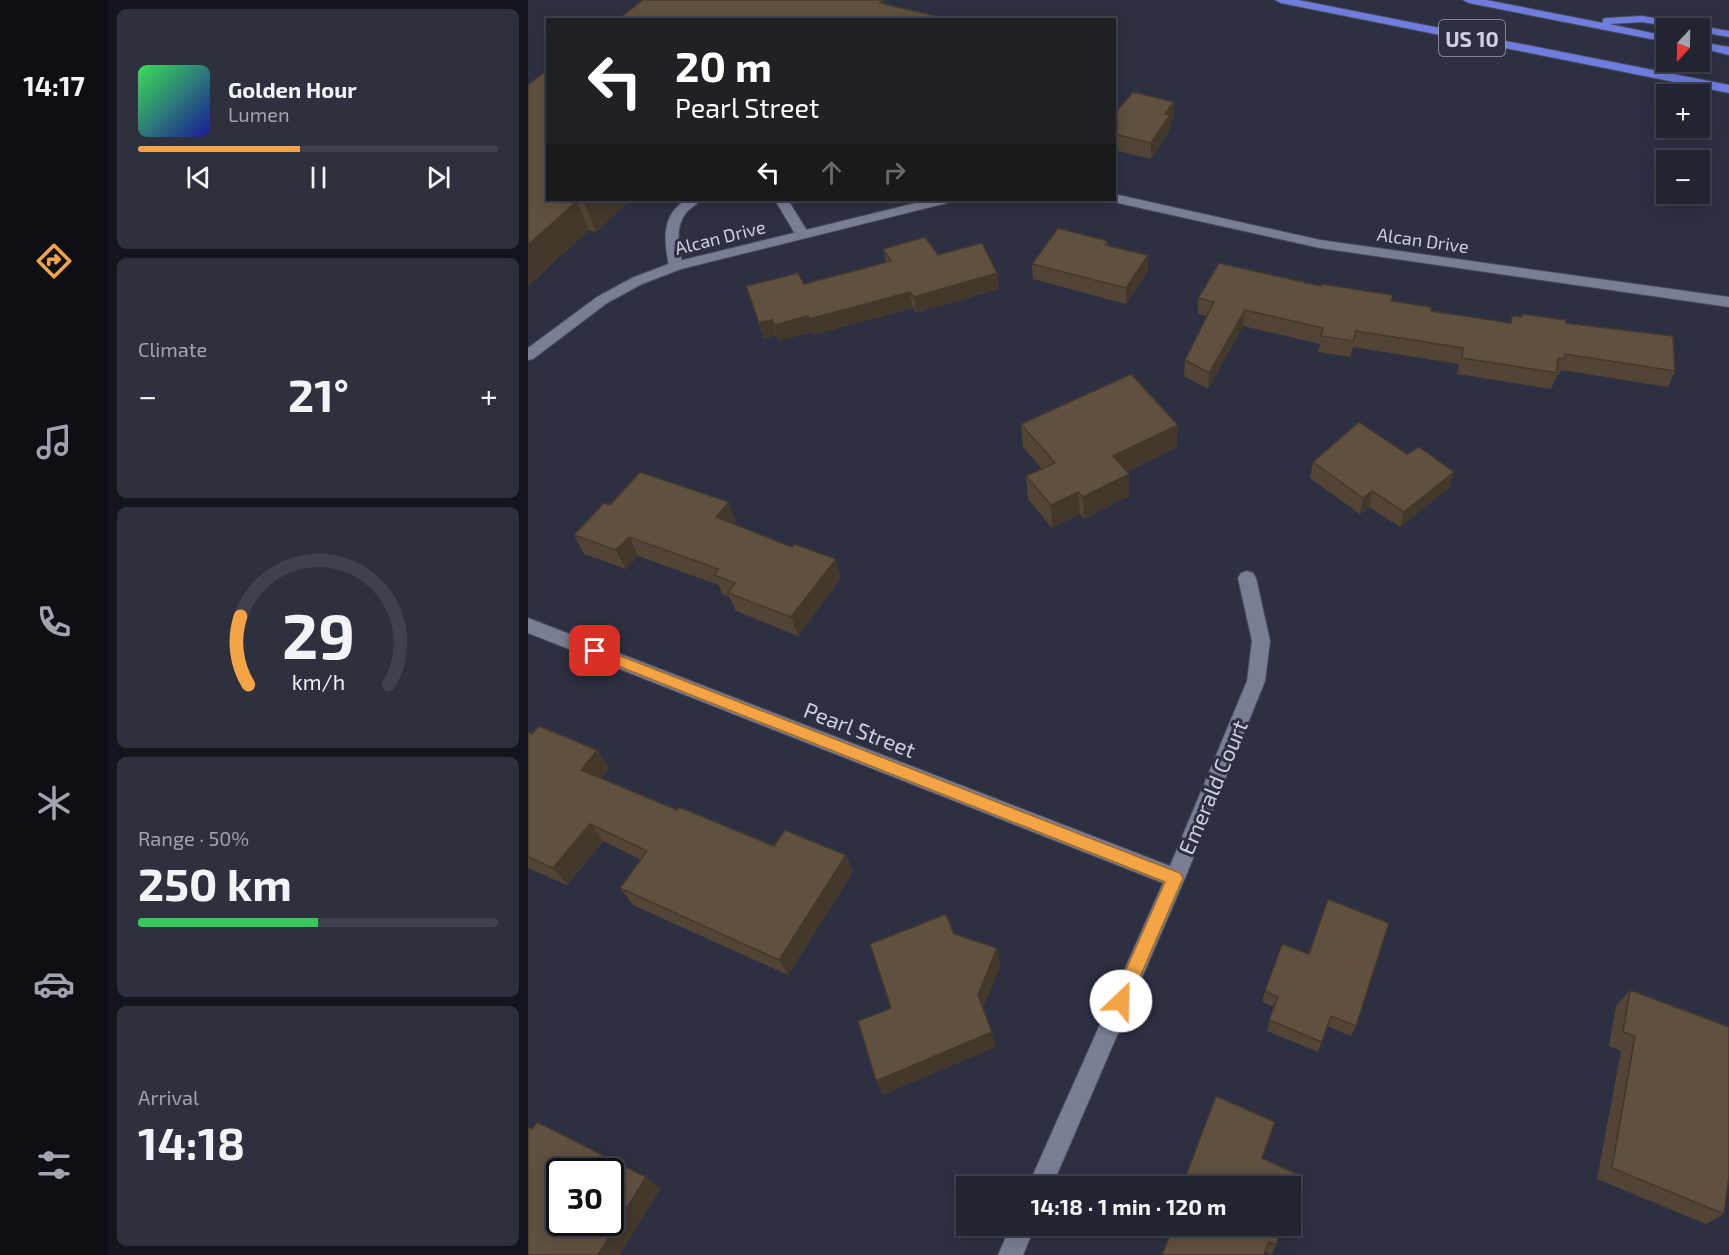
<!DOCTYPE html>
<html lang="en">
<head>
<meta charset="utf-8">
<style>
  :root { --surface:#222432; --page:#2e303e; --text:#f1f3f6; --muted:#a2a4ac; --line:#3f414d; --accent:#f4a444 }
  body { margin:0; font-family:"Exo 2",sans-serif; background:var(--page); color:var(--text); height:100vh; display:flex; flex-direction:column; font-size:22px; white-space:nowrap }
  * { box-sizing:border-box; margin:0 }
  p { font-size:20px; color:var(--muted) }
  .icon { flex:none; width:33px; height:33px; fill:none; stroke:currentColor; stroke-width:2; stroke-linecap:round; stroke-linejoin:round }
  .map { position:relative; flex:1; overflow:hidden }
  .side { display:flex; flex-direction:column; gap:9px; padding:9px; background:#13141c; width:420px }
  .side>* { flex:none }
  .guide { position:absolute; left:18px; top:18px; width:570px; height:183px; border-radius:0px; box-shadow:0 3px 15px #0003,0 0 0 2px var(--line); background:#202124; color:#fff; overflow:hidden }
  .needle { width:39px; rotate:202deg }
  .controls { position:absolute; left:1128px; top:18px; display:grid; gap:12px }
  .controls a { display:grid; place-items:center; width:54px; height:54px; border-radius:0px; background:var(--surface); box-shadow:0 3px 15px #0003,0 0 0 2px var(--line); font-size:30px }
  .speed { position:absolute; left:18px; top:1158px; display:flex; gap:12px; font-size:30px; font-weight:700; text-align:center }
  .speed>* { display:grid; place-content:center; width:78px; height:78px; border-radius:50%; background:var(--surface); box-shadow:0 3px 15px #0003,0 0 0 2px var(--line); line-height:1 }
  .speed .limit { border:3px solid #111; border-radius:9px; background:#fff; color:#111 }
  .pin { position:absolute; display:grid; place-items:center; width:51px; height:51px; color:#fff; margin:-26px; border-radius:12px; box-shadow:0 3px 9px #0006 }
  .me { position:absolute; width:66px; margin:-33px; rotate:24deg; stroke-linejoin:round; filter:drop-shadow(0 0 4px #0008) }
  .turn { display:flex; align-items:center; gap:21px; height:126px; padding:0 30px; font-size:27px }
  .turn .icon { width:78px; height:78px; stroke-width:2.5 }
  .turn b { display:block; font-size:42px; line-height:51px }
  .lanes { display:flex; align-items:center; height:57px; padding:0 30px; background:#0003; justify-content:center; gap:30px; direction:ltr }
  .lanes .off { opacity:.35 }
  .big { font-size:45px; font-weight:700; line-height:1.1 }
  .side .card { flex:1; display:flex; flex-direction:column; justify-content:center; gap:9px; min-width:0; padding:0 21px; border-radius:9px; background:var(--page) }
  .side .dial { align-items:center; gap:0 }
  .dial svg { height:156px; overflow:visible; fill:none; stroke:var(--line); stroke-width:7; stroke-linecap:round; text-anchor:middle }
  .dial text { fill:var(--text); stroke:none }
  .song { display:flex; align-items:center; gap:18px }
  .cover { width:72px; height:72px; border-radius:9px; background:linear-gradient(135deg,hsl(130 70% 55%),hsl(240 70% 35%)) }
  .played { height:6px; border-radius:3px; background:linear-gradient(90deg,var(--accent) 45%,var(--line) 45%) }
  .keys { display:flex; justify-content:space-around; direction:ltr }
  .heat { display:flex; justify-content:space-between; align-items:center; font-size:33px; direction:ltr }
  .charge { height:9px; border-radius:4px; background:linear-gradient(90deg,#34c759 50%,var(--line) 0) }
  .trip { position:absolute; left:428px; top:1176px; width:345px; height:60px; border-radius:0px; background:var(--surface); box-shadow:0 3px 15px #0003,0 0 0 2px var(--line); font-weight:700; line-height:60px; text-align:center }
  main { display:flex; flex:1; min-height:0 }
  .dock { display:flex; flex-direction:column; width:108px; justify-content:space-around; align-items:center; background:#0e0e14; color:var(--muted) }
  .dock .icon { width:42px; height:42px }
  .dock .current { color:var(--accent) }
  .dock b { font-size:27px; color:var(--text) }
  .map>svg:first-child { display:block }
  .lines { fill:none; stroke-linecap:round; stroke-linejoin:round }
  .lane-casing { stroke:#494c5b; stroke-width:2 }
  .street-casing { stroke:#494c5b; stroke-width:2 }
  .highway-casing { stroke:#494c5b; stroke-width:2 }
  .lane { fill:#797e94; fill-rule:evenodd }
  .street { fill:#797e94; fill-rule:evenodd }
  .highway { fill:#707ddf; fill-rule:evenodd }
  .wall { fill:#534536 }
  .shaded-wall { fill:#43382c }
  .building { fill:#60503f; stroke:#43382c; stroke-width:1.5; fill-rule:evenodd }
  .route { fill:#f4a444; stroke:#9f6b2c; stroke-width:1.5 }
  .labels { text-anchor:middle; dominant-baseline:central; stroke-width:6; stroke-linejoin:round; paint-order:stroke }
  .far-street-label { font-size:18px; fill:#cdd0dd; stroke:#2d3043 }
  .shield { fill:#2d3043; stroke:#9da0af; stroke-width:1.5 }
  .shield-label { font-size:21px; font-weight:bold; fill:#cdd0dd }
  .street-label { font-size:22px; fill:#cdd0dd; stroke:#2d3043 }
</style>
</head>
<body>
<main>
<nav class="dock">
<b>14:17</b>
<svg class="icon current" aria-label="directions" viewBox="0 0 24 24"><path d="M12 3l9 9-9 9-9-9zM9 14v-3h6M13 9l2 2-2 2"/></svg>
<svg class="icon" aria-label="music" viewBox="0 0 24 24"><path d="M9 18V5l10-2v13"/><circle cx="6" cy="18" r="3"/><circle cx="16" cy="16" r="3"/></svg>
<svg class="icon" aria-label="phone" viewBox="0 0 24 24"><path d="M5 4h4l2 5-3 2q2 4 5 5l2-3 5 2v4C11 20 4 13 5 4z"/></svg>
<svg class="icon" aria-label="climate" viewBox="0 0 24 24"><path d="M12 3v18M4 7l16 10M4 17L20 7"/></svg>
<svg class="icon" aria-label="car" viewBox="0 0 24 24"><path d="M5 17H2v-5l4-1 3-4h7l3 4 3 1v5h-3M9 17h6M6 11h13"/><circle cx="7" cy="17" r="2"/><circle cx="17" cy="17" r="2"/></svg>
<svg class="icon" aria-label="filters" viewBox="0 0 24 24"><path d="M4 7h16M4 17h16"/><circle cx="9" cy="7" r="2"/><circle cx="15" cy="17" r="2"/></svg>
</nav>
<section class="side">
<div class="card">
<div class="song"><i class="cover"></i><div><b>Golden Hour</b><p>Lumen</p></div></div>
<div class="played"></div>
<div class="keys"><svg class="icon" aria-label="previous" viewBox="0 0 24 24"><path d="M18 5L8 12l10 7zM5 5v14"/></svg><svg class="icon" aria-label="pause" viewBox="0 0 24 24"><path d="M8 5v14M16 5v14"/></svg><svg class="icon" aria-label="next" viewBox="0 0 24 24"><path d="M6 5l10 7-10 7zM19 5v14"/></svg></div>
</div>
<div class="card"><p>Climate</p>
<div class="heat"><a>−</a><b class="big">21°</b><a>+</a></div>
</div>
<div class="card dial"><svg viewBox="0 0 100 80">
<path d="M14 69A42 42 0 1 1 86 69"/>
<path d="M14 69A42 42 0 0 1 10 34" stroke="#f4a444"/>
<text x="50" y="56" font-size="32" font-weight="700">29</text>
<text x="50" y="72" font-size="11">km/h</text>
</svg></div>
<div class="card"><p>Range · 50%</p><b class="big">250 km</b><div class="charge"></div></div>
<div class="card"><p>Arrival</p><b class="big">14:18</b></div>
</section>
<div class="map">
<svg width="1201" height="1255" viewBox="0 0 1201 1255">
  <rect width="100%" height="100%" fill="#2d3043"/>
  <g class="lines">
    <defs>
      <path id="lane" d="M 158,200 L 173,200 C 168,205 162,208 158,213 C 146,228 151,249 155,266 L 148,270 L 141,266 C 136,241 133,215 158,200 Z
        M 247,200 L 260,200 L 281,234 L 279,237 L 269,237 Z"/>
      <path id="street" d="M 586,194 L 792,240 L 1201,297 L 1201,307 L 792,248 L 581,201 L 586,200 Z
        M 400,200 L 421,200 L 419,203 L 153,269 L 114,284 L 79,303 L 5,359 L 0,360 L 0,348 L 69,297 L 104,278 L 143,263 Z
        M 719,571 L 725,573 L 728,578 L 742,641 L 737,681 L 657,878 L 524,1186 L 500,1186 L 635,883 L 0,633 L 0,618 L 642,866 L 719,681 L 724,641 L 710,578 L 713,573 Z
        M 483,1226 L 507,1226 L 495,1255 L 470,1255 Z"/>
      <path id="highway" d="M 747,0 L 770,0 L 1201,85 L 1201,93 L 753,3 Z
        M 935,0 L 958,0 L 1075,23 L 1075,19 L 1079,18 L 1114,16 L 1201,31 L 1201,37 L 1172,32 L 1172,28 L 1150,28 L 1114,22 L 1081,24 L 1138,36 L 1138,42 L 941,3 Z
        M 1172,42 L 1201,47 L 1201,55 L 1172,48 Z"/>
    </defs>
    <use href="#lane" class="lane-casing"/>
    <use href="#street" class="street-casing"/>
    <use href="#highway" class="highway-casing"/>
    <use href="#lane" class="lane"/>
    <use href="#street" class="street"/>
    <use href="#highway" class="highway"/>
  </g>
  <path class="wall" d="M 0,85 L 102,200 L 68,232 L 61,230 L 0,286 Z
    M 586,114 L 646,118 L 642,123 L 641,131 L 623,159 L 586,150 Z
    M 580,241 L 580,245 L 620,271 L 598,304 L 505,279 L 504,264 Z
    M 355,249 L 410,255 L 469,273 L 471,289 L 388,313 L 385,308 L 285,335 L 284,332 L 251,341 L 248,335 L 236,339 L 218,286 L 276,284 L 358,262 Z
    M 670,298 L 863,301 L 903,311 L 982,323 L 984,316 L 993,317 L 994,314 L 1038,323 L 1147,371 L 1140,387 L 1033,370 L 1031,375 L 1029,375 L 1023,389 L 929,374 L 931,364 L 825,347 L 822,357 L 790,352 L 792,344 L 715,326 L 680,389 L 656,376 L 657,360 L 679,316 L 670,314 Z
    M 493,424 L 649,447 L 599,472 L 601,474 L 601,496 L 556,519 L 552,514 L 524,528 L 500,499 L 498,476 L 514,469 L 495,447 Z
    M 879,454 L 926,472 L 922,487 L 872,527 L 841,507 L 832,514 L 782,478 L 785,462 Z
    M 82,505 L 208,521 L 206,524 L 313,578 L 270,636 L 208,611 L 201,596 L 194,594 L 191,585 L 110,556 L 98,569 L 56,554 L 46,535 Z
    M 0,732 L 69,750 L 81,768 L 73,779 L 149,810 L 246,846 L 318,855 L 325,872 L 260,975 L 105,905 L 92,888 L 113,860 L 75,841 L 39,885 L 0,868 Z
    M 754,944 L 828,1026 L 823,1036 L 799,1026 L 790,1052 L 739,1031 L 746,1007 L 734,1002 L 737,991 Z
    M 1102,990 L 1196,1214 L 1178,1224 L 1069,1179 L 1093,1051 L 1081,1046 L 1088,1006 Z
    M 639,1226 L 754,1226 L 748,1245 L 743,1255 L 737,1252 L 641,1236 L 638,1235 Z"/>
  <path class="shaded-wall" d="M 646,102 L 646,118 L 642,123 L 641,131 L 623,159 L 623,143 L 637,114 Z
    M 60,200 L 102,200 L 68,232 L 56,203 Z
    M 49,201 L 61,230 L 0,286 L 0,245 Z
    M 620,255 L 620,271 L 598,304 L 598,288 Z
    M 469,273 L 471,289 L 388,313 L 386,297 Z
    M 382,292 L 385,308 L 285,335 L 281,319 Z
    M 717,310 L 715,326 L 680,389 L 681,373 Z
    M 280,316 L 284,332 L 251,341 L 246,325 Z
    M 244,320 L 248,335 L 236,339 L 231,323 Z
    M 650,425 L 649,447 L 585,479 L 585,456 Z
    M 926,472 L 922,487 L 872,527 L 876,512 Z
    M 601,474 L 601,496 L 556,519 L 555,497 Z
    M 844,491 L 841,507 L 832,514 L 835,498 Z
    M 550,492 L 552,514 L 524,528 L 523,505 Z
    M 201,502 L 208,521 L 196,537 L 188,517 Z
    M 101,537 L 110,556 L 98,569 L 88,550 Z
    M 308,559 L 313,578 L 270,636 L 263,617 Z
    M 69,750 L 81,768 L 65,788 L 53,770 Z
    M 62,824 L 75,841 L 39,885 L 25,868 Z
    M 318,855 L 325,872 L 260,975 L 251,960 Z
    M 469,948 L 473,965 L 454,1011 L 450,995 Z
    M 464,1032 L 468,1047 L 355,1095 L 348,1081 Z
    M 118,1177 L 133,1188 L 92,1255 L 70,1255 Z"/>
  <path class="building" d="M 115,0 L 356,0 L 352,3 L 426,20 L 89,20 Z
    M 20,69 L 20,200 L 60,200 L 56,203 L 49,201 L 0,245 L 0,85 Z
    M 605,92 L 646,102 L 637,114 L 642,115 L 623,143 L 586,134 L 586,128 L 590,124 L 586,123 L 586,114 Z
    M 530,228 L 580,241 L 577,245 L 620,255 L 598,288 L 504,264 Z
    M 397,237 L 410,255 L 454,243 L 469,273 L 386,297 L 382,292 L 281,319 L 280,316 L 246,325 L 244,320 L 231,323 L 218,286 L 270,273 L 276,284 L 363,261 L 355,249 Z
    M 691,263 L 793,286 L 794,284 L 865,295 L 863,301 L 903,307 L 903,311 L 983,323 L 984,316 L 994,317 L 994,314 L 1038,320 L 1038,323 L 1145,336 L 1147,371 L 1037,354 L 1037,359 L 1030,358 L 1029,373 L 934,358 L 935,348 L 828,331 L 825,341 L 793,336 L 795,328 L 717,310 L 681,373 L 657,360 L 686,302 L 670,298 Z
    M 603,374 L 650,425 L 585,456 L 601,474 L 555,497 L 550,492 L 523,505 L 498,476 L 527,463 L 493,424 Z
    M 831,422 L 879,454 L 891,447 L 926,472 L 876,512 L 844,491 L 835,498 L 785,462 Z
    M 112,472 L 201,502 L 188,517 L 264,547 L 266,544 L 308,559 L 263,617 L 200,593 L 207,583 L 186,575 L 191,569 L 101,537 L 88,550 L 46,535 L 76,503 L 82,505 Z
    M 11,726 L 69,750 L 53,770 L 149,810 L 151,807 L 246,846 L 257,830 L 318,855 L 251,960 L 92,888 L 119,851 L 62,824 L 25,868 L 0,857 L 0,732 L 4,734 Z
    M 800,899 L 861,923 L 828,1026 L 803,1016 L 794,1042 L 741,1020 L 750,997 L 737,991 L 754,944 L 781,954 Z
    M 418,914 L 426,934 L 469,948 L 450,995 L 464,1032 L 348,1081 L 330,1021 L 363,1008 L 342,944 Z
    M 1102,990 L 1201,1027 L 1201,1176 L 1196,1214 L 1084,1168 L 1107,1036 L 1095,1032 Z
    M 688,1096 L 747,1122 L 734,1158 L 771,1175 L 762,1202 L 762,1186 L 654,1186 Z
    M 9,1122 L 118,1177 L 70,1255 L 0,1255 L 0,1127 L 4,1129 ZM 32,1172 L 82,1172 L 82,1222 L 32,1222 Z
    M 642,1226 L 754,1226 L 748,1245 L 741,1242 L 736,1255 L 634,1255 L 645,1227 Z"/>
  <path class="route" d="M 67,646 L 652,873 L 655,878 L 599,1007 L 593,1010 L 587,1007 L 584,1001 L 637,882 L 62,655 L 60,651 L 62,647 Z"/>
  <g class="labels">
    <g class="far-street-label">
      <text transform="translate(192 237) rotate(-14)">Alcan Drive</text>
      <text transform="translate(895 240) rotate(8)">Alcan Drive</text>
    </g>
    <rect class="shield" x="911" y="20" width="66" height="36" rx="4.5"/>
    <g class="shield-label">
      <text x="944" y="38">US 10</text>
    </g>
    <g class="street-label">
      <text transform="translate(332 729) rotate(21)">Pearl Street</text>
      <text transform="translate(684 787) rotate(-67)">Emerald Court</text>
    </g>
  </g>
</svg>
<div class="controls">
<a><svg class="needle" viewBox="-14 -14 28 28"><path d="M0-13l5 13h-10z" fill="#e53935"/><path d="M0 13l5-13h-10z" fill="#a2a4ac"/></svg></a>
<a>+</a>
<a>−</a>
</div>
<div class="speed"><div class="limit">30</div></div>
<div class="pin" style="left:67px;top:651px;background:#d93025"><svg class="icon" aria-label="arrive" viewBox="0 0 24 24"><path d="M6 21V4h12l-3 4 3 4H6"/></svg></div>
<svg class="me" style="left:593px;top:1001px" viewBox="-20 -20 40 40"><circle r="19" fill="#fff"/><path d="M0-13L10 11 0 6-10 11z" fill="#f4a444"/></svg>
<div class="trip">14:18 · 1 min · 120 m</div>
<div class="guide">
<div class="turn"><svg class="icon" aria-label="left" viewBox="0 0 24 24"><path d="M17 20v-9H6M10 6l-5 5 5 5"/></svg><div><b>20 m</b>Pearl Street</div></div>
<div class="lanes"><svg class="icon" aria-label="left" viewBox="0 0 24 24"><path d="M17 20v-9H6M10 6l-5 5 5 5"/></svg><svg class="icon off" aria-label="ahead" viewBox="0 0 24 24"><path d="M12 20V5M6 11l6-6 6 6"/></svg><svg class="icon off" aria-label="right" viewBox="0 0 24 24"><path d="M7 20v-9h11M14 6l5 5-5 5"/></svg></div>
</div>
</div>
</main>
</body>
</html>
